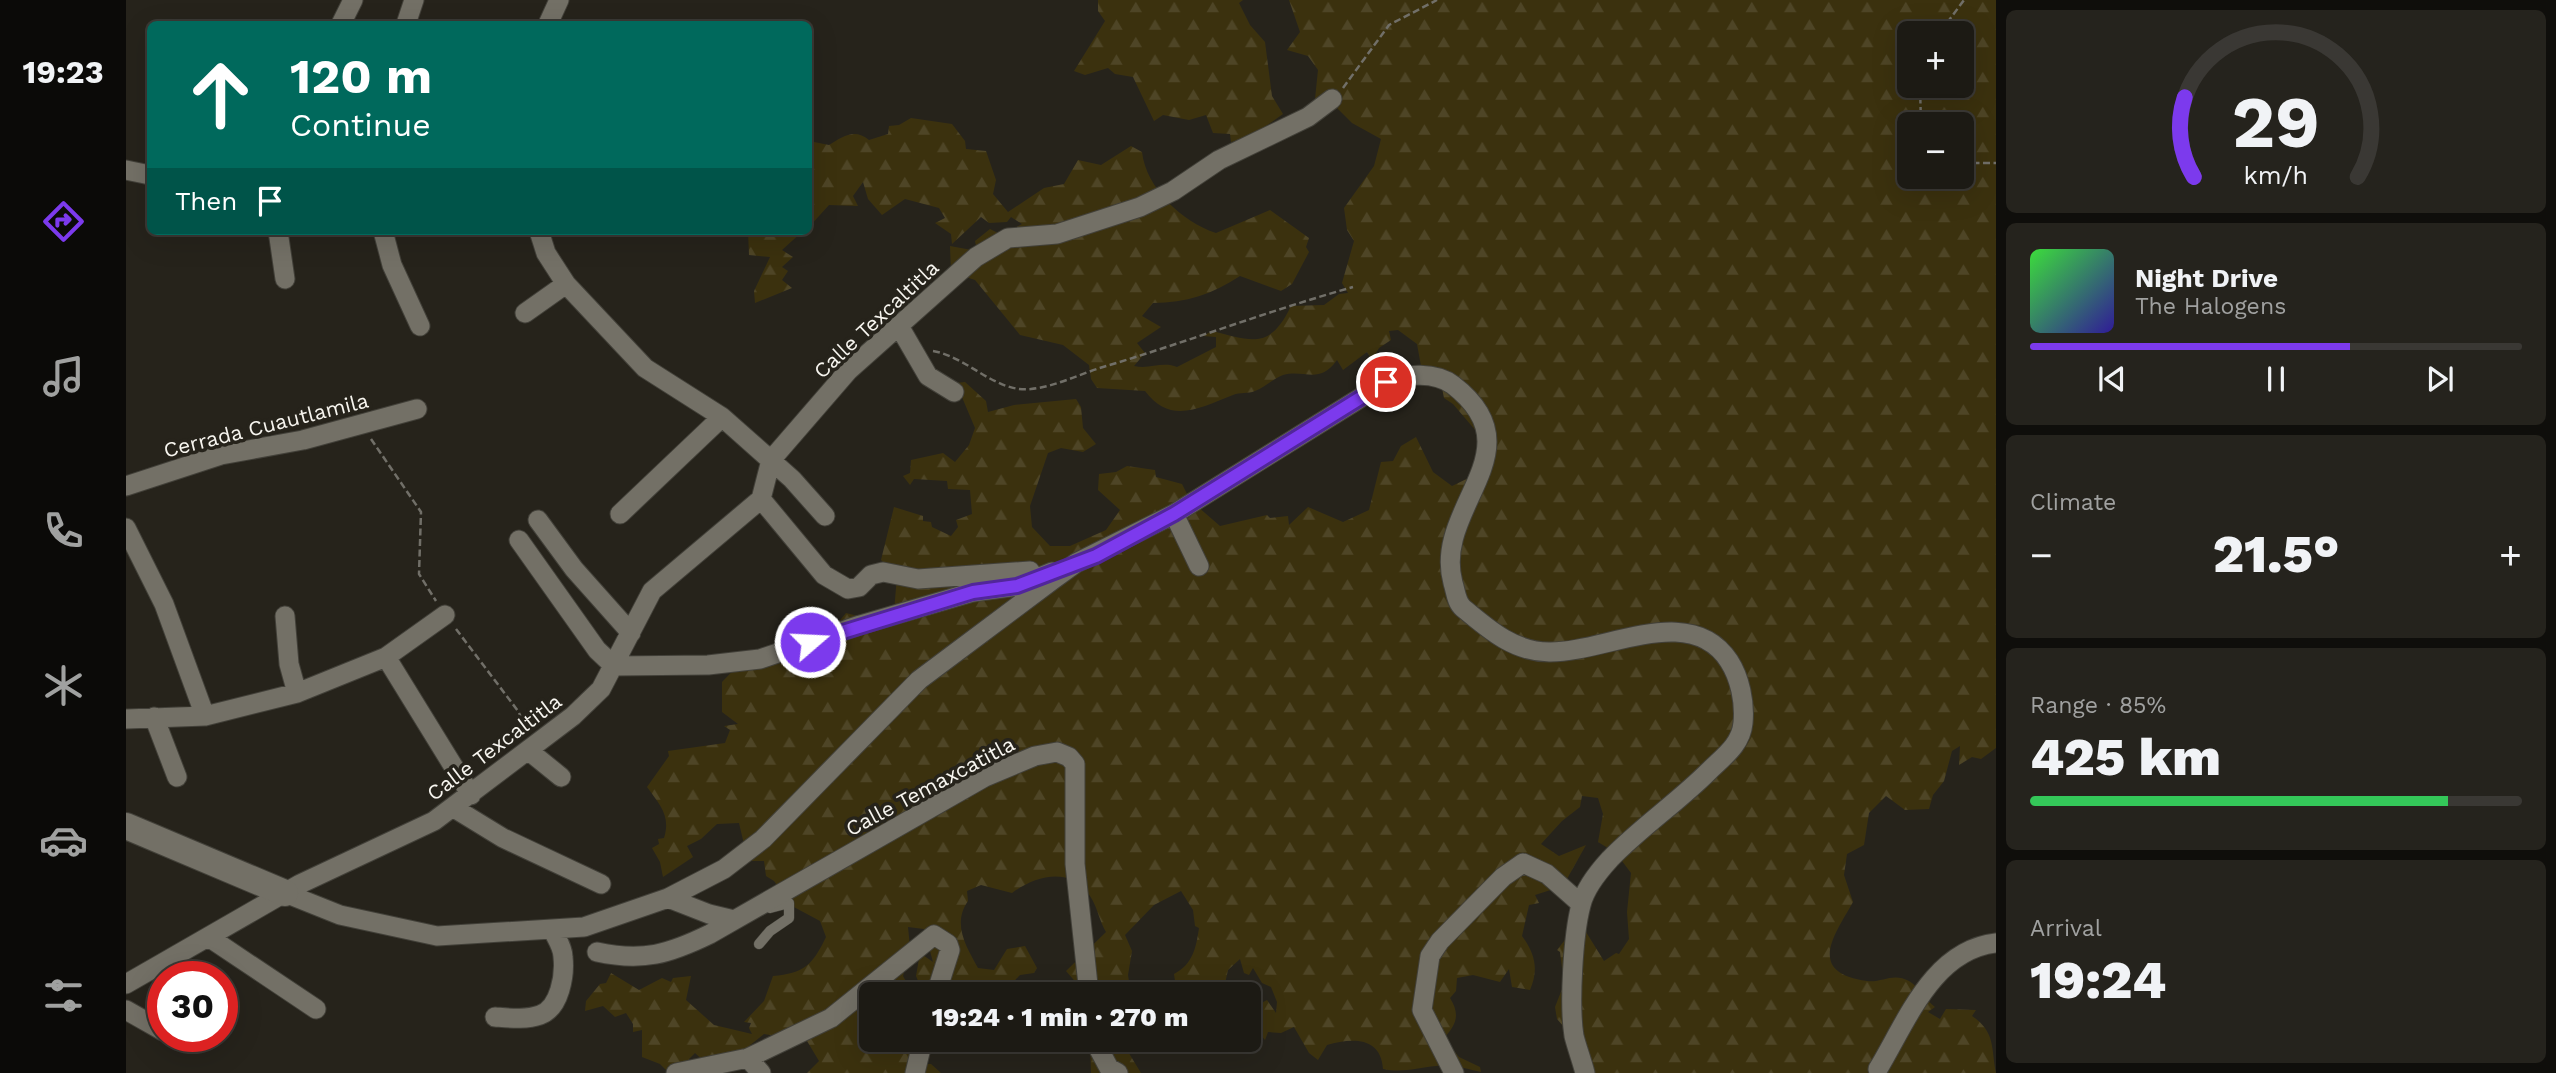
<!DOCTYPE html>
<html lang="en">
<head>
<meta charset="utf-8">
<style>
  :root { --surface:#1c1a14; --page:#25231d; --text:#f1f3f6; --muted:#a0a1a0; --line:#3a3834; --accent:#7c3aed }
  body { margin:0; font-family:"Work Sans",sans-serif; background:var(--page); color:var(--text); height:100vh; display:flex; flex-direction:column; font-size:26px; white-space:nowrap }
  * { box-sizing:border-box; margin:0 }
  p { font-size:23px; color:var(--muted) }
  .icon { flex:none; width:38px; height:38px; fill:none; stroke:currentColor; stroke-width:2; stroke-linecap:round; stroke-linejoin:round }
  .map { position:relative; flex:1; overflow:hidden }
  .side { display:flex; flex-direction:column; gap:10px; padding:10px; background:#0f0e0b; width:560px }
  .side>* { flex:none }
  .top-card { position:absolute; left:21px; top:21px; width:665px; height:214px; border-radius:10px; box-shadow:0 7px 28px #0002,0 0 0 2px var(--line); background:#00695c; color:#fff; overflow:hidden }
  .controls { position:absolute; left:1771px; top:21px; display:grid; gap:14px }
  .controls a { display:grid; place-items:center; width:77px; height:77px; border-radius:10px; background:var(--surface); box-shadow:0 7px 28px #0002,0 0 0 2px var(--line); font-size:35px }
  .speed { position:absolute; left:21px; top:961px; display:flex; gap:14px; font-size:35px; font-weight:700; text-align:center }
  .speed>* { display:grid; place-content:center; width:91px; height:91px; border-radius:50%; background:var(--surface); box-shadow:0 7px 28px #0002,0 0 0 2px var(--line); line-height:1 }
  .speed .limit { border:10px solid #d22; background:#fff; color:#111 }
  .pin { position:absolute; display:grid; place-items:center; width:60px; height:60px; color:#fff; margin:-30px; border:4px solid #fff; border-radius:50%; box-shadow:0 2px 7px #0007 }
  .me { position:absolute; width:77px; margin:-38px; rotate:71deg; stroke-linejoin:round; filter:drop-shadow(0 0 5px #0008) }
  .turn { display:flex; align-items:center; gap:24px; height:147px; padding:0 28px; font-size:32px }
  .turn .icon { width:91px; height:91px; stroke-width:2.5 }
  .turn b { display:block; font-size:49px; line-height:60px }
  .then { display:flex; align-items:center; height:66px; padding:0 28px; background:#0003; gap:14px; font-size:26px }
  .big { font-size:52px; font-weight:800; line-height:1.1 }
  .side .card { flex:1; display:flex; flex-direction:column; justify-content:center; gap:10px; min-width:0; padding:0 24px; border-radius:10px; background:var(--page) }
  .side .dial { align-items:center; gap:0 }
  .dial svg { height:182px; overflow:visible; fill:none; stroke:var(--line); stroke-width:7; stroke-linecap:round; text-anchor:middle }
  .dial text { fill:var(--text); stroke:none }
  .song { display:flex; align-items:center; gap:21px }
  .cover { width:84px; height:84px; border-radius:10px; background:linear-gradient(135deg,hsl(120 70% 55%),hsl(250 70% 35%)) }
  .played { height:7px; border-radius:4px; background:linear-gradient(90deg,var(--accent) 65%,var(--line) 65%) }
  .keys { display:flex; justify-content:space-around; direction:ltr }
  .heat { display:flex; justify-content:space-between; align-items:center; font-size:38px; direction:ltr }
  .charge { height:10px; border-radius:5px; background:linear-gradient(90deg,#34c759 85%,var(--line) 0) }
  .trip { position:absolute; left:733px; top:982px; width:402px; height:70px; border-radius:10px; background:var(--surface); box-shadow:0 7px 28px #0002,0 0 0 2px var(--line); font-weight:800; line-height:70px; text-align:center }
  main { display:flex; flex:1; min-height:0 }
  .tabs { display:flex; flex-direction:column; width:126px; justify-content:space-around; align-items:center; background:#0b0a08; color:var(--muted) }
  .tabs .icon { width:49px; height:49px }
  .tabs .current { color:var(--accent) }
  .tabs b { font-size:32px; color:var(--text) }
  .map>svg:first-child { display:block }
  .forest { fill:url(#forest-firs); fill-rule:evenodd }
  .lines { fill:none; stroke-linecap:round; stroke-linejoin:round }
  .lane-casing { stroke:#424039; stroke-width:11 }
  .street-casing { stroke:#424039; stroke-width:21 }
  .secondary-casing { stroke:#424039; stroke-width:28 }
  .path { stroke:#716f68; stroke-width:2.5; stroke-dasharray:7 3.5; stroke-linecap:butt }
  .lane { stroke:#737066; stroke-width:10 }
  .street { stroke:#737066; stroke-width:19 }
  .secondary { stroke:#737066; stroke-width:26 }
  .route-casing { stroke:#51269a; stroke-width:18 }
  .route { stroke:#7c3aed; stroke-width:12 }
  .labels { text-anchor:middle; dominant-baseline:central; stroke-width:7; stroke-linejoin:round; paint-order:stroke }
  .street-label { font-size:21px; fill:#f7f5ef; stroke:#26231b }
</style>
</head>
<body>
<main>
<nav class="tabs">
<b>19:23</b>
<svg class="icon current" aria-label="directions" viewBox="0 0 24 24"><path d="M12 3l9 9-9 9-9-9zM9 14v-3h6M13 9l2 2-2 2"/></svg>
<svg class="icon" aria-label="music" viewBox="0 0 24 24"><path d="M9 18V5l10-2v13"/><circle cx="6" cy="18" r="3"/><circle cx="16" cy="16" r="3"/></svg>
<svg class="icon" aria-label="phone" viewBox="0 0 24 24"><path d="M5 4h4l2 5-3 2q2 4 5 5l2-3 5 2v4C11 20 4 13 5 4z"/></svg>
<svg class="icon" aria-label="climate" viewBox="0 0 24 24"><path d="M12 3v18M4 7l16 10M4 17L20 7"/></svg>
<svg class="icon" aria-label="car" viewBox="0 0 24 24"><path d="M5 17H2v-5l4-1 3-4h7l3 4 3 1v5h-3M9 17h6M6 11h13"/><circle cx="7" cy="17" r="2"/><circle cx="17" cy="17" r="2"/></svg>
<svg class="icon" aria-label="filters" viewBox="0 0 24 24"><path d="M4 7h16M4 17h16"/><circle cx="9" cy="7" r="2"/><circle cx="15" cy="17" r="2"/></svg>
</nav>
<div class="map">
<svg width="1870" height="1073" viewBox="0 0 1870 1073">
  <defs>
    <pattern id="forest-firs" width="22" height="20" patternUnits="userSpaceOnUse" patternTransform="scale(1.75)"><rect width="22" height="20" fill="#3b310e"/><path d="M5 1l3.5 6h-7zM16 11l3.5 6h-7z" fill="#4e4526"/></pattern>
  </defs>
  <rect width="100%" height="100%" fill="#26231b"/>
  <path class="forest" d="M 972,0 L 1117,0 L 1113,3 L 1124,25 L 1139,42 L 1146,96 L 1157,114 L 1126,136 L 1105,142 L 1104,134 L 1087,133 L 1080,115 L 1063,120 L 1037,115 L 1028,121 L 1007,77 L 989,74 L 982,68 L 959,75 L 948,71 L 979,21 L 972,11 Z
    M 1163,0 L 1870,0 L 1870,748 L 1855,759 L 1846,757 L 1833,765 L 1834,746 L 1826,751 L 1818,781 L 1807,795 L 1803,809 L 1779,810 L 1760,796 L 1743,813 L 1738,845 L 1721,854 L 1718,875 L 1727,902 C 1708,936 1680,972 1741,981 C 1756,983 1767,972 1783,981 C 1793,987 1799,1000 1809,1007 L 1802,1012 L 1814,1019 L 1820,1009 L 1850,1010 L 1846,1016 C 1870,1032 1865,1049 1870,1073 L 1453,1073 L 1451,1042 L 1431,1019 L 1429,1007 L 1438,984 L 1434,952 L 1431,950 L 1442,936 L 1460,932 L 1478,961 L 1490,953 L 1493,954 L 1503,939 L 1501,912 L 1505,873 L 1490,853 L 1472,842 L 1477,814 L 1472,798 L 1456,796 L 1454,807 L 1436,821 L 1415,844 L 1433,856 L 1460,845 L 1437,886 L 1409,895 L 1413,903 L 1403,905 L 1396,936 C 1409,954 1413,969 1404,990 L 1386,987 L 1383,969 L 1374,982 L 1347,975 L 1331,978 L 1330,991 L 1324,998 C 1334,1014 1331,1024 1318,1038 L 1333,1057 L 1354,1067 L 1355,1072 C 1342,1069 1324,1064 1310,1066 C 1291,1068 1276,1073 1257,1069 C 1255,1036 1225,1038 1201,1045 L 1192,1060 L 1183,1053 L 1168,1027 L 1155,1033 L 1142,1032 L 1139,1040 L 1128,1027 L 1130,1006 L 1141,1000 L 1150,1013 L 1151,1002 L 1145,987 L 1136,983 L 1127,968 L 1123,975 L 1118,973 L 1114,959 L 1102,970 L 1098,988 L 1094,988 L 1096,994 L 1039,994 L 1049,981 L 1048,974 C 1067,964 1070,948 1073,928 L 1069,926 L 1067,910 L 1055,891 L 1028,905 L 999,935 L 1006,951 L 1002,975 L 1005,994 L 960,994 L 940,971 L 980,932 C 973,920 971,906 964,896 C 945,866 910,875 886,893 L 855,885 L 841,891 L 842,901 C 826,924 840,946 852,968 L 868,970 L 881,949 L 899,946 L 911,968 L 908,973 L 894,975 L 876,994 L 792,994 L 793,983 L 790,976 L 794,953 L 807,962 L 798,929 L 782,927 L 784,947 L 775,949 L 780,965 L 777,976 L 787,994 L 746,994 L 746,1040 L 792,1040 L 786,1064 L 805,1064 L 815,1073 L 681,1073 L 693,1061 L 681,1041 L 638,1034 L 618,1050 L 581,1064 L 569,1053 L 563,1059 L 563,1069 L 541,1071 L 534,1064 L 516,1057 L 516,1030 L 507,1032 L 507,1024 L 500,1013 L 489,1017 L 477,1006 L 459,1011 L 460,1001 L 474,984 L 480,983 L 485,973 L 513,990 L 536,978 L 545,982 L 547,978 L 565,976 L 560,1000 L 588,1025 L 626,1034 L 623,1028 L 625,1023 L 618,1022 L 638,1001 L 647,976 C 678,973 686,966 700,937 L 694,921 L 666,906 L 648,881 L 640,876 L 638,861 L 622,861 L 613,823 L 591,824 L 575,839 L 561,846 L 567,857 L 537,877 L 534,862 L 526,848 L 533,844 L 532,839 L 538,838 C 545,816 534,805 521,787 L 543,756 L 542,751 L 599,743 L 604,730 L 598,726 L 612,724 L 596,712 L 596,682 L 623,654 L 688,652 L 720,613 L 744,619 L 768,612 L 771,576 L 755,560 L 768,507 L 797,516 L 797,521 L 805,522 L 806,527 L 825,536 L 832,527 L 830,520 L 846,514 L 844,490 L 822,489 L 821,481 L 788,479 L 784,485 L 777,476 L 784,473 L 785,460 L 817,453 L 829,462 L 843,445 L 849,428 L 830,383 L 839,382 L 860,401 L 862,412 L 888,405 L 950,399 L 955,407 L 957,428 L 970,444 L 957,452 L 935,448 L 922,453 L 904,506 L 906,527 L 924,546 L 944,546 L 980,530 L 994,510 L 972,490 L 973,474 L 990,472 L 1001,466 L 1029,470 L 1030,477 L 1056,484 L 1064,500 L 1094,526 L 1141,515 L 1144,518 L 1162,516 L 1163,525 L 1182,507 L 1217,522 L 1243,510 L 1255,462 L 1267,461 L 1275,446 L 1290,437 L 1307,472 L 1326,486 L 1357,471 L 1356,438 L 1327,404 L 1318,398 L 1316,388 L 1295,366 L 1291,344 L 1272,330 L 1263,331 L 1265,340 L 1253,348 L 1246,360 L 1241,352 L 1217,370 L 1211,360 C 1193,385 1179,369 1157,375 C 1147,379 1139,387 1129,391 C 1122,394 1114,392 1107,395 C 1074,408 1044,425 1019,391 L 971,388 L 965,379 L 963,365 L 937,345 L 894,335 L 849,280 L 825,272 L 824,246 L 851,251 L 849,241 L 864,229 L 876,235 L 896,224 L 885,217 L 881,222 L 863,223 L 855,217 L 826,244 L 825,234 L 809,223 L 819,218 L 813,208 L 779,199 L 756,215 L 742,199 L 737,182 L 727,196 L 732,206 L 703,205 L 683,227 L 683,141 L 703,145 C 717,136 729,128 743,140 L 762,134 L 763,126 L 773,125 L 785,118 L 826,124 L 839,141 L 840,149 L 860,151 L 870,180 L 867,194 L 882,212 L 918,188 L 938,184 L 952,160 L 975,165 L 1005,146 L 1016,152 C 1020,188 1056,222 1090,233 L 1144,210 L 1183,238 L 1180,247 L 1183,252 L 1166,284 L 1155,291 L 1114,276 C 1087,294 1060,303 1027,303 L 1016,316 L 1035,327 L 1011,343 L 1019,353 L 1008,366 C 1023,370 1036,361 1051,367 L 1090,347 L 1090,337 L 1077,336 L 1086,331 C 1126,341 1144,350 1165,306 L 1198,305 L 1213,294 L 1222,293 L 1216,283 L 1228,241 L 1221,230 L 1218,208 L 1248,166 L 1255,139 L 1226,123 L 1210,107 L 1189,99 L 1192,70 L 1182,56 L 1161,50 L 1174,32 ZM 1783,33 L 1836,33 L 1836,86 L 1783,86 ZM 1783,124 L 1836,124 L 1836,177 L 1783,177 Z
    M 622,231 L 677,231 L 656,250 L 667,257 L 656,267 L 662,271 L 656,280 L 666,288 L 629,303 L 628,291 L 644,257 L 623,255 Z
    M 964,1040 L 999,1040 L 1001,1050 L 1015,1073 L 965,1073 Z"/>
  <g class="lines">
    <defs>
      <path id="lane" d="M 633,944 L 644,931 L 663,918 L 663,903 L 644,908"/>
      <path id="street" d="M 215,24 L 227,0
        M 280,24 L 288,0
        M 422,24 L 433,0
        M 0,170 L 24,175
        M 152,231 L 159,279
        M 257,231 L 266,265 L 294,326
        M 413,231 L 420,253 L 440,284 L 519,368 L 596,417 L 666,479 L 699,516
        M 399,313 L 440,284
        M 773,326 L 802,376 L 828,392
        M 0,486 L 95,455 L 177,440 L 291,409
        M 635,499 L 698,575 L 722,589 L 733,587 L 745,575 L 757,572 L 792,579 L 904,571
        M 494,514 L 596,417
        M 1048,514 L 1073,566
        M 412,520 L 448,569 L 505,633
        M 0,528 L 38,604 L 79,716
        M 393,540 L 471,650 L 488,666 L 582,665 L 634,659 L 734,625 L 847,592 L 892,586 L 926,572
        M 159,616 L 163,664 L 171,693
        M 260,657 L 345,795
        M 28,717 L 51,777
        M 0,719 L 79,716 L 171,693 L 260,657 L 319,615
        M 403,751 L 435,777
        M 328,808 L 377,838 L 475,884
        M 159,893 L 214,915 L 311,936 L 458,927 L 542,898 L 598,869 L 637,839 L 793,680 L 928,579 L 950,563 L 1048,514 L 1260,382 C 1279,373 1310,372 1327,385 C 1413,451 1306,507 1327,583 C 1330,592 1330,602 1337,608 C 1362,629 1388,652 1423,652 C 1479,653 1564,601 1603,661 C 1614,678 1619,702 1617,723 C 1615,745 1597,757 1583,771 C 1552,802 1515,827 1484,859 C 1473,871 1459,888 1455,905 C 1447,935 1443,1005 1448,1036 C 1451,1048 1456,1061 1459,1073
        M 542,898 L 583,914 L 608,920
        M 84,938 L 190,1009
        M 471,952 C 517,962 543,954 584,934 L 859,777 L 909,756 L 931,752 L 943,757 L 949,764 L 949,864 L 963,994
        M 0,984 L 174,884 L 308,821 L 447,716 L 475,689 L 526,591 L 635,499 L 645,460 L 722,371 L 850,257 L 882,238 L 931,234 L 1014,207 L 1047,191 L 1093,160 L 1182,117 L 1206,99
        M 0,1010 L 37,1031
        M 369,1017 C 383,1018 400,1020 414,1015 C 434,1008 439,975 437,957 C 437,948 431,939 427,931
        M 968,1040 L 983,1068 L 992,1073
        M 622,1058 L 635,1073
        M 1752,1069 C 1781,1021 1807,950 1870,943
        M 550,1073 L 622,1058 L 705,1018 L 808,935 L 822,944 L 824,950 L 810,994
        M 789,1073 L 797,1040
        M 1328,1073 L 1296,1010 L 1304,956 L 1314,941 L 1377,877 L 1397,863 L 1421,874 L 1455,904"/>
      <path id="secondary" d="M 0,826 L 159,893"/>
    </defs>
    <use href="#lane" class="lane-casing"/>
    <use href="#street" class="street-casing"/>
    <use href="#secondary" class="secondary-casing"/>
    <path class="path" d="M 1818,33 L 1821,23 L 1838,0
      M 1794,86 L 1795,124
      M 1217,88 L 1263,25 L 1311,0
      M 1836,163 L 1870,163
      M 807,351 C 842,357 869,393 905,389 C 928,387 954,374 977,367 C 1061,342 1142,311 1227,287
      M 245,439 L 295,512 L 293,574 L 310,601
      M 330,629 L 392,711 L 401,729"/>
    <use href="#lane" class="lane"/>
    <use href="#street" class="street"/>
    <use href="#secondary" class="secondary"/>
  </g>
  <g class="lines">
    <defs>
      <path id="route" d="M 684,642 L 847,592 L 891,586 L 970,556 L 1048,514 L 1260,382"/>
    </defs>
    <use href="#route" class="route-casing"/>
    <use href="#route" class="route"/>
  </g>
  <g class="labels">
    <g class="street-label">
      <text transform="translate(750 319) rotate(-43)">Calle Texcaltitla</text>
      <text transform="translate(140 425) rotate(-14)">Cerrada Cuautlamila</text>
      <text transform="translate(368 747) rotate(-37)">Calle Texcaltitla</text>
      <text transform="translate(804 786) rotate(-28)">Calle Temaxcatitla</text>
    </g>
  </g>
</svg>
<div class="controls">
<a>+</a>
<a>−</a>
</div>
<div class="speed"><div class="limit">30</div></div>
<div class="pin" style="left:1260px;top:382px;background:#d93025"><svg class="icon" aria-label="arrive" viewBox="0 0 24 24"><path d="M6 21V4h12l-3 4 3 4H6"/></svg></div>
<svg class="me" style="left:684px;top:642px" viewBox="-20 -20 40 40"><circle r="17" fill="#7c3aed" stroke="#fff" stroke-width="3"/><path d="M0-11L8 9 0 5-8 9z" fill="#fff"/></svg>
<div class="trip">19:24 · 1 min · 270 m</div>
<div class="top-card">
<div class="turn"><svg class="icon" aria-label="ahead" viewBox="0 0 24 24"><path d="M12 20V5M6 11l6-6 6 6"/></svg><div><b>120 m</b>Continue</div></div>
<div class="then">Then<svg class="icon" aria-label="arrive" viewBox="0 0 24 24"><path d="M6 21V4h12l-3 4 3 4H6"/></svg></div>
</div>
</div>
<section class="side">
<div class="card dial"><svg viewBox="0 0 100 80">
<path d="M14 69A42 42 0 1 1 86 69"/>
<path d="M14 69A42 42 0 0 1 10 34" stroke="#7c3aed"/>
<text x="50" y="56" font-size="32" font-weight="700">29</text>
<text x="50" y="72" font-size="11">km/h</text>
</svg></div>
<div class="card">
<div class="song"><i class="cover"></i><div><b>Night Drive</b><p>The Halogens</p></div></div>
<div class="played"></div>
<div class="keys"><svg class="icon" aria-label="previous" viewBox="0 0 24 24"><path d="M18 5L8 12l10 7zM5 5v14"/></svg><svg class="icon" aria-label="pause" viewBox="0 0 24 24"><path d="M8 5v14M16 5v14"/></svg><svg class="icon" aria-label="next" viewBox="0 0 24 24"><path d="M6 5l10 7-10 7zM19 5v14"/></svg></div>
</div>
<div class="card"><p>Climate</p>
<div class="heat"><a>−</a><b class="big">21.5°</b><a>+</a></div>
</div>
<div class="card"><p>Range · 85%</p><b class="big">425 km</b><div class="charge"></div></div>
<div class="card"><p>Arrival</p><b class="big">19:24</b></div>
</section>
</main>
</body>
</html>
